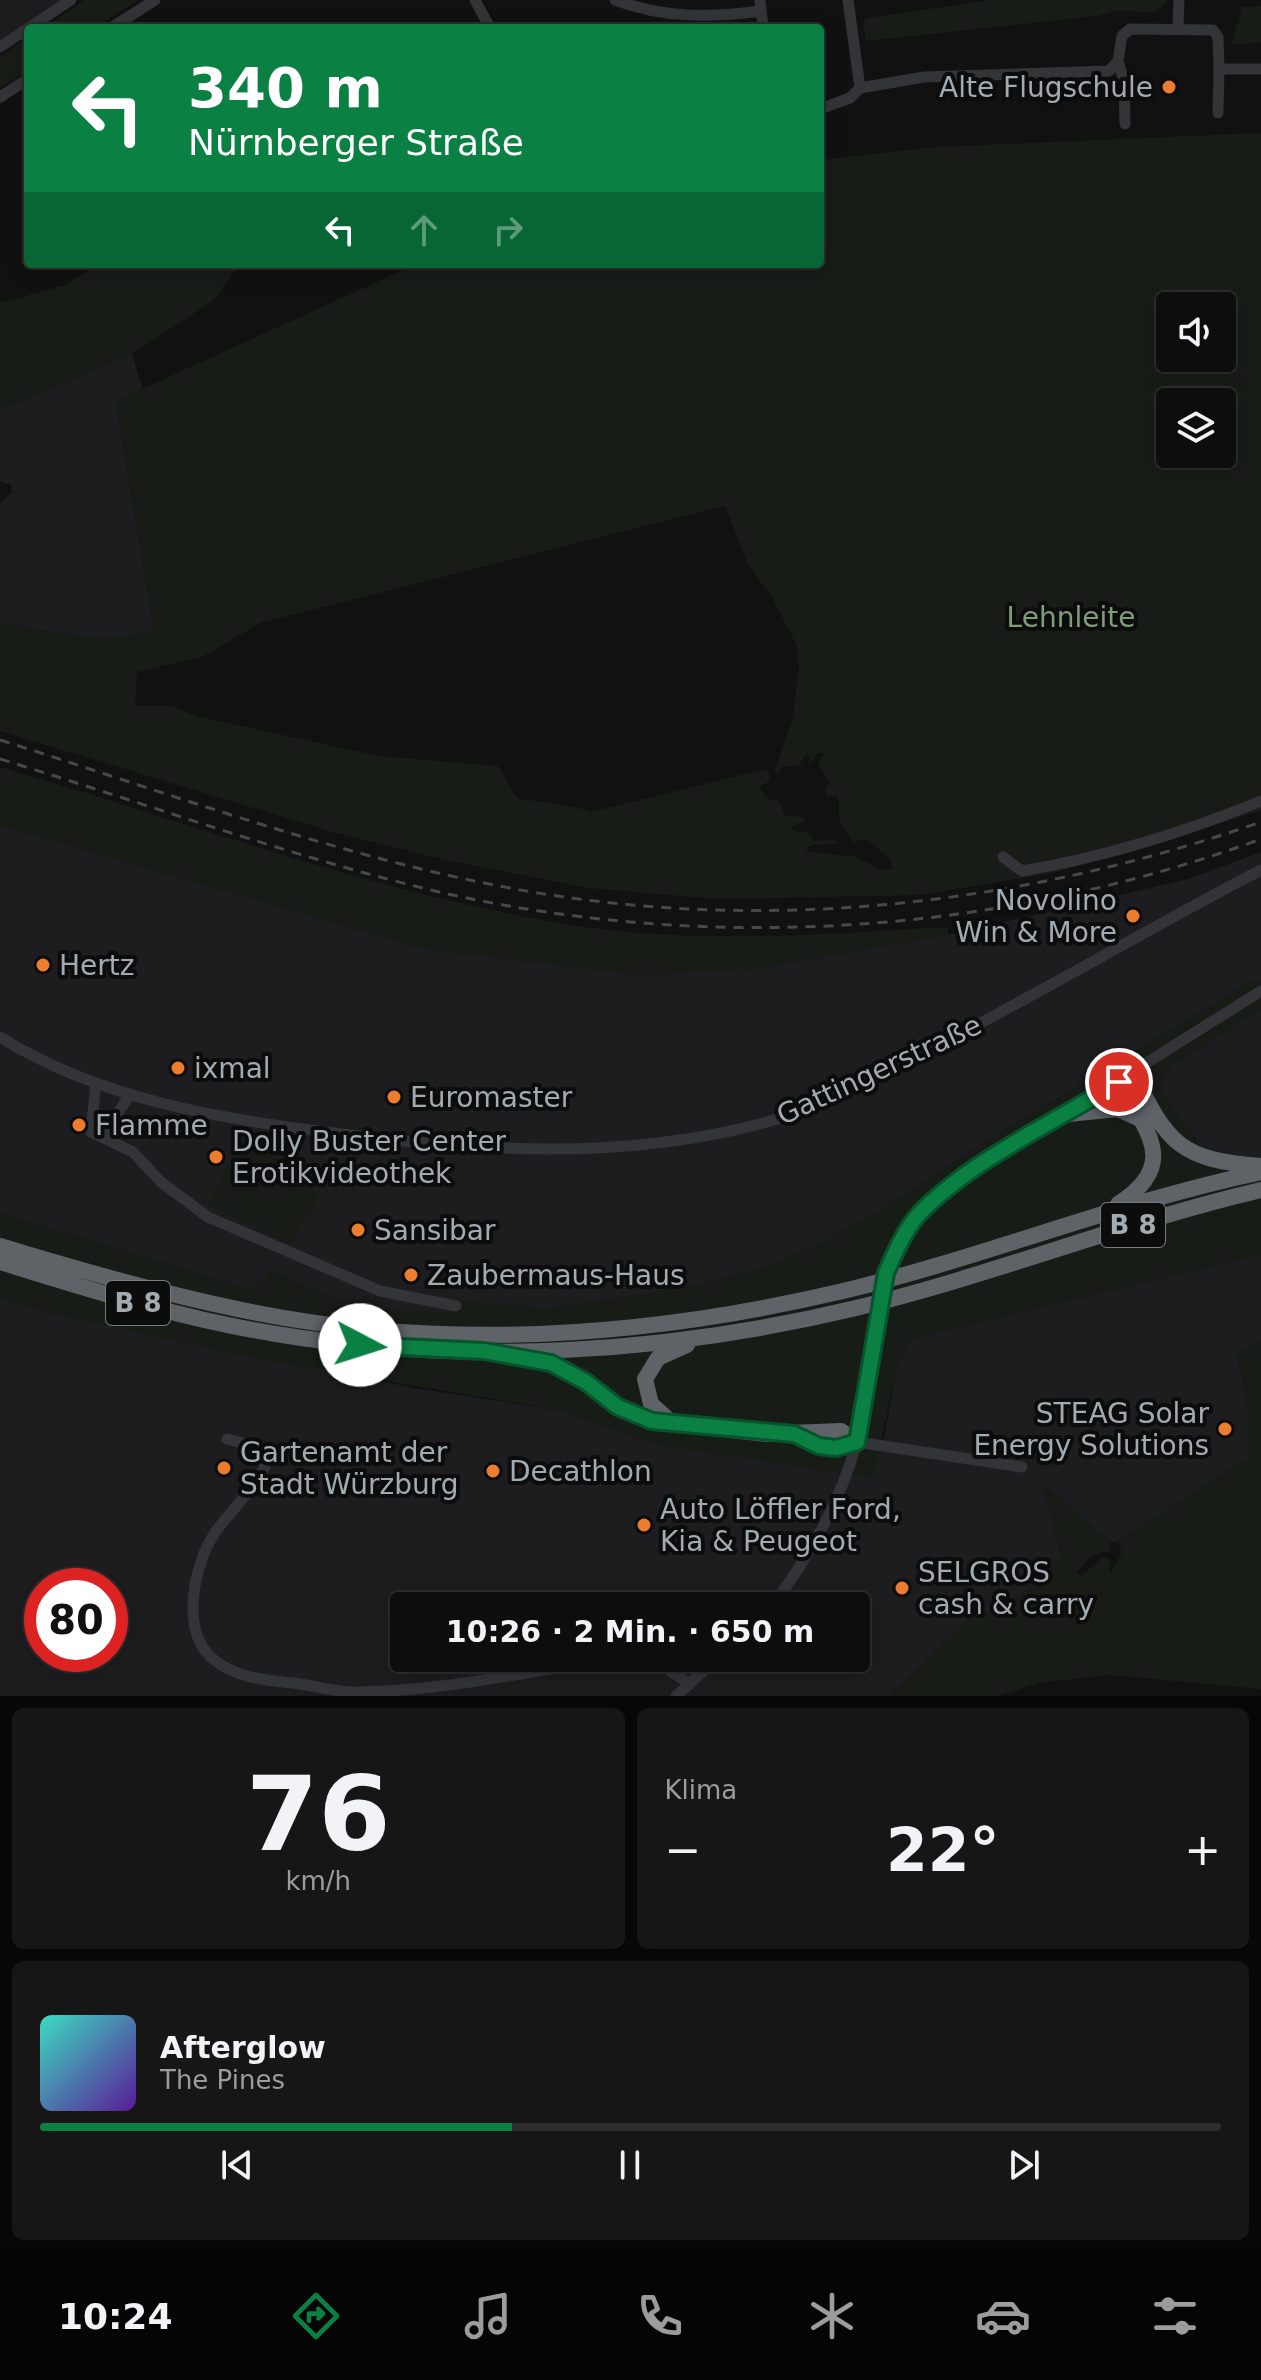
<!DOCTYPE html>
<html lang="de">
<head>
<meta charset="utf-8">
<style>
  :root { --surface:#0d0d0e; --page:#161617; --text:#f1f3f6; --muted:#9a9c9e; --line:#2d2d2e; --accent:#0b8043 }
  body { margin:0; font-family:"DejaVu Sans",sans-serif; background:var(--page); color:var(--text); height:100vh; display:flex; flex-direction:column; font-size:30px; white-space:nowrap }
  * { box-sizing:border-box; margin:0 }
  p { font-size:26px; color:var(--muted) }
  .icon { flex:none; width:44px; height:44px; fill:none; stroke:currentColor; stroke-width:2; stroke-linecap:round; stroke-linejoin:round }
  .map { position:relative; height:1696px; overflow:hidden }
  .panel { display:flex; flex-direction:column; gap:12px; padding:12px; background:#070708; flex:1 }
  .panel>* { flex:none }
  .guide { position:absolute; left:24px; top:24px; width:800px; height:244px; border-radius:8px; box-shadow:0 4px 20px #0003,0 0 0 2px var(--line); background:#0b8043; color:#fff; overflow:hidden }
  .buttons { position:absolute; left:1156px; top:292px; display:grid; gap:16px }
  .buttons a { display:grid; place-items:center; width:80px; height:80px; border-radius:8px; background:var(--surface); box-shadow:0 4px 20px #0003,0 0 0 2px var(--line); font-size:40px }
  .speed { position:absolute; left:24px; top:1568px; display:flex; gap:16px; font-size:40px; font-weight:700; text-align:center }
  .speed>* { display:grid; place-content:center; width:104px; height:104px; border-radius:50%; background:var(--surface); box-shadow:0 4px 20px #0003,0 0 0 2px var(--line); line-height:1 }
  .speed .limit { border:12px solid #d22; background:#fff; color:#111 }
  .pin { position:absolute; display:grid; place-items:center; width:68px; height:68px; color:#fff; margin:-34px; border:4px solid #fff; border-radius:50%; box-shadow:0 2px 8px #0007 }
  .me { position:absolute; width:88px; margin:-44px; rotate:95deg; stroke-linejoin:round; filter:drop-shadow(0 0 6px #0008) }
  .turn { display:flex; align-items:center; gap:28px; height:168px; padding:0 32px; font-size:36px }
  .turn .icon { width:104px; height:104px; stroke-width:2.5 }
  .turn b { display:block; font-size:56px; line-height:68px }
  .lanes { display:flex; align-items:center; height:76px; padding:0 32px; background:#0003; justify-content:center; gap:40px; direction:ltr }
  .lanes .off { opacity:.35 }
  .big { font-size:60px; font-weight:800; line-height:1.1 }
  .panel .tile { flex:1; display:flex; flex-direction:column; justify-content:center; gap:12px; min-width:0; padding:0 28px; border-radius:12px; background:var(--page) }
  .panel .dial { align-items:center; gap:0 }
  .dial b { font-size:104px; line-height:1 }
  .song { display:flex; align-items:center; gap:24px }
  .cover { width:96px; height:96px; border-radius:12px; background:linear-gradient(135deg,hsl(170 70% 55%),hsl(270 70% 35%)) }
  .played { height:8px; border-radius:4px; background:linear-gradient(90deg,var(--accent) 40%,var(--line) 40%) }
  .keys { display:flex; justify-content:space-around; direction:ltr }
  .heat { display:flex; justify-content:space-between; align-items:center; font-size:44px; direction:ltr }
  .panel .tiles { flex:1; display:grid; gap:12px; grid-template-columns:1fr 1fr }
  .tile:last-child { grid-column:span 2 }
  .trip { position:absolute; left:390px; top:1592px; width:480px; height:80px; border-radius:8px; background:var(--surface); box-shadow:0 4px 20px #0003,0 0 0 2px var(--line); font-weight:800; line-height:80px; text-align:center }
  .tabs { display:flex; height:128px; justify-content:space-around; align-items:center; background:#050506; color:var(--muted) }
  .tabs .icon { width:56px; height:56px }
  .tabs .current { color:var(--accent) }
  .tabs b { font-size:36px; color:var(--text) }
  .map>svg:first-child { display:block }
  .built { fill:#1d1d1f; fill-rule:evenodd }
  .green { fill:#181c17; fill-rule:evenodd }
  .lines { fill:none; stroke-linecap:round; stroke-linejoin:round }
  .minor { stroke:#323437; stroke-width:11 }
  .highway { stroke:#5e6368; stroke-width:16 }
  .rail { stroke:#45484c; stroke-width:3; stroke-dasharray:10 8; stroke-linecap:butt }
  .minor-bridge { stroke:#323437; stroke-width:11 }
  .route-casing { stroke:#07532c; stroke-width:20 }
  .route { stroke:#0b8043; stroke-width:14 }
  .poi-dot { fill:#ec7d2f; stroke:#0c0c0d; stroke-width:3 }
  .labels { text-anchor:middle; dominant-baseline:central; stroke-width:8; stroke-linejoin:round; paint-order:stroke }
  .shield { fill:#0c0c0d; stroke:#757b80; stroke-width:2 }
  .shield-label { font-size:26px; font-weight:bold; fill:#a2abb2 }
  .poi-label { font-size:28px; fill:#a2abb2; stroke:#0c0c0d; text-anchor:start }
  .park-label { font-size:28px; fill:#809d79; stroke:#0c0c0d }
  .street-label { font-size:28px; fill:#a2abb2; stroke:#0c0c0d }
</style>
</head>
<body>
<div class="map">
<svg width="1261" height="1696" viewBox="0 0 1261 1696">
  <rect width="100%" height="100%" fill="#111112"/>
  <path class="built" d="M 0,0 L 71,0 L 0,47 Z
    M 132,354 L 143,391 L 116,402 L 154,630 L 129,638 L 96,639 L 0,623 L 0,503 L 12,492 L 11,485 L 0,481 L 0,410 Z
    M 0,825 L 421,948 L 640,975 L 757,968 L 948,935 L 1188,879 L 1261,852 L 1261,982 L 1249,983 L 991,1138 L 888,1206 L 824,1242 L 764,1268 L 693,1286 L 549,1309 L 459,1301 L 453,1313 L 356,1309 L 273,1271 L 252,1290 L 0,1213 Z
    M 1261,1008 L 1261,1161 L 1238,1177 L 1199,1143 L 1159,1092 L 1169,1067 Z
    M 1261,1254 L 1261,1342 L 1237,1353 L 1248,1407 L 1248,1458 L 1117,1542 L 1111,1542 L 1042,1484 L 1062,1560 L 1012,1602 L 970,1619 L 888,1696 L 0,1696 L 0,1298 L 58,1315 L 414,1388 L 563,1411 L 658,1445 L 884,1439 L 896,1371 L 910,1339 ZM 42,1586 L 110,1586 L 110,1654 L 42,1654 ZM 404,1606 L 856,1606 L 856,1658 L 404,1658 Z"/>
  <path class="green" d="M 84,0 L 138,0 L 95,28 L 43,28 Z
    M 991,0 L 1166,0 L 1166,2 L 1156,12 L 1114,11 L 1098,16 L 866,41 L 863,22 L 867,18 Z
    M 1261,6 L 1261,43 L 1232,44 L 1242,7 Z
    M 28,38 L 28,71 L 0,88 L 0,56 Z
    M 1261,133 L 1261,811 L 1053,873 L 920,895 L 718,899 L 588,888 L 446,860 L 333,832 L 0,731 L 0,623 C 52,631 103,647 154,630 L 116,401 L 416,264 L 820,264 L 820,160 L 936,147 ZM 1170,306 L 1222,306 L 1222,358 L 1170,358 ZM 1170,402 L 1222,402 L 1222,454 L 1170,454 ZM 725,506 L 748,564 L 773,599 L 796,644 L 799,666 L 793,717 L 774,772 L 779,775 L 781,767 L 799,765 L 808,752 L 810,765 L 816,754 L 826,752 L 818,764 L 830,782 L 825,790 L 827,796 L 837,796 C 841,805 838,808 839,816 C 840,824 849,836 853,842 L 865,839 L 889,857 L 893,868 L 884,871 L 856,857 L 805,851 L 813,844 L 837,844 L 835,840 L 814,841 L 808,833 L 793,831 L 792,827 L 805,821 L 804,817 L 786,816 L 778,801 L 767,798 L 759,786 L 770,781 L 770,773 L 765,769 L 591,812 C 568,803 541,803 517,798 L 498,766 L 379,756 L 196,716 L 172,706 L 135,706 L 137,672 L 204,656 L 260,623 Z
    M 99,264 L 240,264 L 213,301 L 132,354 L 0,410 L 0,303 L 65,285 Z
    M 0,767 C 189,822 377,894 572,925 C 697,945 823,934 948,927 L 948,935 L 757,968 L 640,975 L 421,948 L 0,825 Z
    M 1261,982 L 1261,1008 L 1169,1067 L 1159,1092 L 1199,1143 L 1238,1177 L 1261,1161 L 1261,1254 L 910,1339 L 896,1371 L 873,1478 L 658,1445 L 563,1411 L 263,1360 L 58,1315 L 0,1298 L 0,1213 L 251,1290 L 273,1271 L 356,1309 L 453,1313 L 459,1301 L 549,1309 L 693,1286 L 764,1268 L 824,1242 L 888,1206 L 991,1138 L 1249,983 Z
    M 248,1132 L 290,1139 L 284,1151 L 319,1198 L 289,1245 L 208,1204 L 221,1183 L 218,1181 Z
    M 1261,1342 L 1261,1689 L 1110,1675 L 1039,1683 L 998,1696 L 888,1696 L 970,1619 L 1012,1602 L 1062,1560 L 1041,1483 L 1111,1542 L 1110,1551 L 1091,1556 L 1077,1572 L 1081,1576 L 1103,1557 L 1109,1558 L 1110,1574 L 1122,1552 L 1117,1542 L 1248,1458 L 1248,1407 L 1237,1352 Z"/>
  <g class="lines">
    <path class="minor" d="M 475,0 L 490,28
      M 615,0 C 663,18 710,18 761,11
      M 760,0 L 763,28
      M 848,0 L 860,88
      M 111,28 L 155,0
      M 1178,28 L 1179,0
      M 0,47 L 71,0
      M 1118,61 L 1124,82 L 1125,124
      M 860,88 L 924,77 L 1109,71 L 1118,61 L 1122,36 L 1130,29 L 1213,30 L 1218,37 L 1219,69 L 1261,69
      M 0,97 L 28,79
      M 820,109 L 850,98 L 860,88
      M 1218,113 L 1219,69
      M 1003,857 L 1022,871 C 1104,857 1185,832 1261,801
      M 0,1037 C 99,1099 219,1119 334,1133 C 477,1151 622,1161 763,1123 C 820,1108 876,1077 929,1050 C 1041,993 1149,928 1261,870
      M 96,1083 L 91,1132 L 133,1152 L 161,1182 L 208,1217 L 380,1291 L 456,1306
      M 103,1137 L 130,1094
      M 897,1247 L 917,1217 L 966,1176 L 1261,991
      M 227,1439 C 245,1444 263,1446 265,1467 C 248,1501 212,1523 201,1562 C 191,1592 186,1636 213,1659 C 236,1678 264,1680 292,1683 C 314,1685 337,1693 359,1692 C 447,1691 536,1669 623,1658
      M 857,1442 L 1022,1467
      M 772,1606 C 809,1557 841,1501 857,1441 C 867,1406 871,1368 876,1331
      M 641,1658 L 658,1663 L 690,1684
      M 676,1696 L 718,1658"/>
    <path class="highway" d="M 1134,1074 C 1167,1144 1181,1160 1261,1166
      M 1068,1114 L 1118,1109 L 1140,1119
      M 1118,1204 C 1180,1164 1147,1132 1119,1082
      M 0,1246 C 85,1272 170,1296 257,1313 C 451,1351 652,1336 843,1291 C 984,1257 1119,1202 1261,1172
      M 0,1262 C 91,1290 182,1319 276,1334 C 468,1366 668,1353 856,1308 C 993,1275 1124,1222 1261,1190
      M 525,1358 L 566,1369 L 618,1407 L 652,1421 L 767,1434 L 841,1431 L 857,1442
      M 673,1424 L 651,1404 L 645,1379 L 658,1358 L 687,1345
      M 794,1435 C 818,1445 832,1449 857,1442"/>
    <path class="rail" d="M 0,740 C 165,792 329,853 499,886 C 756,936 1016,907 1261,822
      M 0,759 C 145,803 288,856 435,891 C 708,954 998,935 1261,839"/>
    <path class="minor-bridge" d="M 876,1331 L 879,1301 L 897,1247"/>
  </g>
  <g class="lines">
    <defs>
      <path id="route" d="M 360,1345 L 484,1351 L 551,1363 L 586,1382 L 618,1407 L 652,1421 L 794,1434 L 819,1446 L 836,1448 L 857,1442 L 886,1273 C 895,1253 904,1231 919,1214 C 971,1160 1055,1122 1119,1082"/>
    </defs>
    <use href="#route" class="route-casing"/>
    <use href="#route" class="route"/>
  </g>
  <g class="poi-dot">
    <circle cx="1169" cy="87" r="8"/>
    <circle cx="1133" cy="916" r="8"/>
    <circle cx="43" cy="965" r="8"/>
    <circle cx="178" cy="1068" r="8"/>
    <circle cx="394" cy="1097" r="8"/>
    <circle cx="79" cy="1125" r="8"/>
    <circle cx="216" cy="1157" r="8"/>
    <circle cx="358" cy="1230" r="8"/>
    <circle cx="411" cy="1275" r="8"/>
    <circle cx="1225" cy="1429" r="8"/>
    <circle cx="224" cy="1468" r="8"/>
    <circle cx="493" cy="1471" r="8"/>
    <circle cx="644" cy="1525" r="8"/>
    <circle cx="902" cy="1588" r="8"/>
  </g>
  <g class="labels">
    <g class="shield">
      <rect x="1101" y="1203" width="64" height="44" rx="6"/>
      <rect x="106" y="1281" width="64" height="44" rx="6"/>
    </g>
    <g class="shield-label">
      <text x="1133" y="1225">B 8</text>
      <text x="138" y="1303">B 8</text>
    </g>
    <g class="poi-label">
      <text x="1153" y="87" text-anchor="end">Alte Flugschule</text>
      <text x="1117" y="900" text-anchor="end">Novolino<tspan x="1117" dy="32">Win &amp; More</tspan></text>
      <text x="59" y="965">Hertz</text>
      <text x="194" y="1068">ixmal</text>
      <text x="410" y="1097">Euromaster</text>
      <text x="95" y="1125">Flamme</text>
      <text x="232" y="1141">Dolly Buster Center<tspan x="232" dy="32">Erotikvideothek</tspan></text>
      <text x="374" y="1230">Sansibar</text>
      <text x="427" y="1275">Zaubermaus-Haus</text>
      <text x="1209" y="1413" text-anchor="end">STEAG Solar<tspan x="1209" dy="32">Energy Solutions</tspan></text>
      <text x="240" y="1452">Gartenamt der<tspan x="240" dy="32">Stadt Würzburg</tspan></text>
      <text x="509" y="1471">Decathlon</text>
      <text x="660" y="1509">Auto Löffler Ford,<tspan x="660" dy="32">Kia &amp; Peugeot</tspan></text>
      <text x="918" y="1572">SELGROS<tspan x="918" dy="32">cash &amp; carry</tspan></text>
    </g>
    <g class="park-label">
      <text x="1071" y="617">Lehnleite</text>
    </g>
    <g class="street-label">
      <text transform="translate(879 1070) rotate(-25)">Gattingerstraße</text>
    </g>
  </g>
</svg>
<div class="buttons">
<a><svg class="icon" aria-label="sound" viewBox="0 0 24 24"><path d="M4 9h4l5-4v14l-5-4H4zM17 9q2 3 0 6"/></svg></a>
<a><svg class="icon" aria-label="layers" viewBox="0 0 24 24"><path d="M12 4l9 5-9 5-9-5zM3 14l9 5 9-5"/></svg></a>
</div>
<div class="speed"><div class="limit">80</div></div>
<div class="pin" style="left:1119px;top:1082px;background:#d93025"><svg class="icon" aria-label="arrive" viewBox="0 0 24 24"><path d="M6 21V4h12l-3 4 3 4H6"/></svg></div>
<svg class="me" style="left:360px;top:1345px" viewBox="-20 -20 40 40"><circle r="19" fill="#fff"/><path d="M0-13L10 11 0 6-10 11z" fill="#0b8043"/></svg>
<div class="trip">10:26 · 2 Min. · 650 m</div>
<div class="guide">
<div class="turn"><svg class="icon" aria-label="left" viewBox="0 0 24 24"><path d="M17 20v-9H6M10 6l-5 5 5 5"/></svg><div><b>340 m</b>Nürnberger Straße</div></div>
<div class="lanes"><svg class="icon" aria-label="left" viewBox="0 0 24 24"><path d="M17 20v-9H6M10 6l-5 5 5 5"/></svg><svg class="icon off" aria-label="ahead" viewBox="0 0 24 24"><path d="M12 20V5M6 11l6-6 6 6"/></svg><svg class="icon off" aria-label="right" viewBox="0 0 24 24"><path d="M7 20v-9h11M14 6l5 5-5 5"/></svg></div>
</div>
</div>
<section class="panel">
<div class="tiles">
<div class="tile dial"><b>76</b><p>km/h</p></div>
<div class="tile"><p>Klima</p>
<div class="heat"><a>−</a><b class="big">22°</b><a>+</a></div>
</div>
<div class="tile">
<div class="song"><i class="cover"></i><div><b>Afterglow</b><p>The Pines</p></div></div>
<div class="played"></div>
<div class="keys"><svg class="icon" aria-label="previous" viewBox="0 0 24 24"><path d="M18 5L8 12l10 7zM5 5v14"/></svg><svg class="icon" aria-label="pause" viewBox="0 0 24 24"><path d="M8 5v14M16 5v14"/></svg><svg class="icon" aria-label="next" viewBox="0 0 24 24"><path d="M6 5l10 7-10 7zM19 5v14"/></svg></div>
</div>
</div>
</section>
<nav class="tabs">
<b>10:24</b>
<svg class="icon current" aria-label="directions" viewBox="0 0 24 24"><path d="M12 3l9 9-9 9-9-9zM9 14v-3h6M13 9l2 2-2 2"/></svg>
<svg class="icon" aria-label="music" viewBox="0 0 24 24"><path d="M9 18V5l10-2v13"/><circle cx="6" cy="18" r="3"/><circle cx="16" cy="16" r="3"/></svg>
<svg class="icon" aria-label="phone" viewBox="0 0 24 24"><path d="M5 4h4l2 5-3 2q2 4 5 5l2-3 5 2v4C11 20 4 13 5 4z"/></svg>
<svg class="icon" aria-label="climate" viewBox="0 0 24 24"><path d="M12 3v18M4 7l16 10M4 17L20 7"/></svg>
<svg class="icon" aria-label="car" viewBox="0 0 24 24"><path d="M5 17H2v-5l4-1 3-4h7l3 4 3 1v5h-3M9 17h6M6 11h13"/><circle cx="7" cy="17" r="2"/><circle cx="17" cy="17" r="2"/></svg>
<svg class="icon" aria-label="filters" viewBox="0 0 24 24"><path d="M4 7h16M4 17h16"/><circle cx="9" cy="7" r="2"/><circle cx="15" cy="17" r="2"/></svg>
</nav>
</body>
</html>
